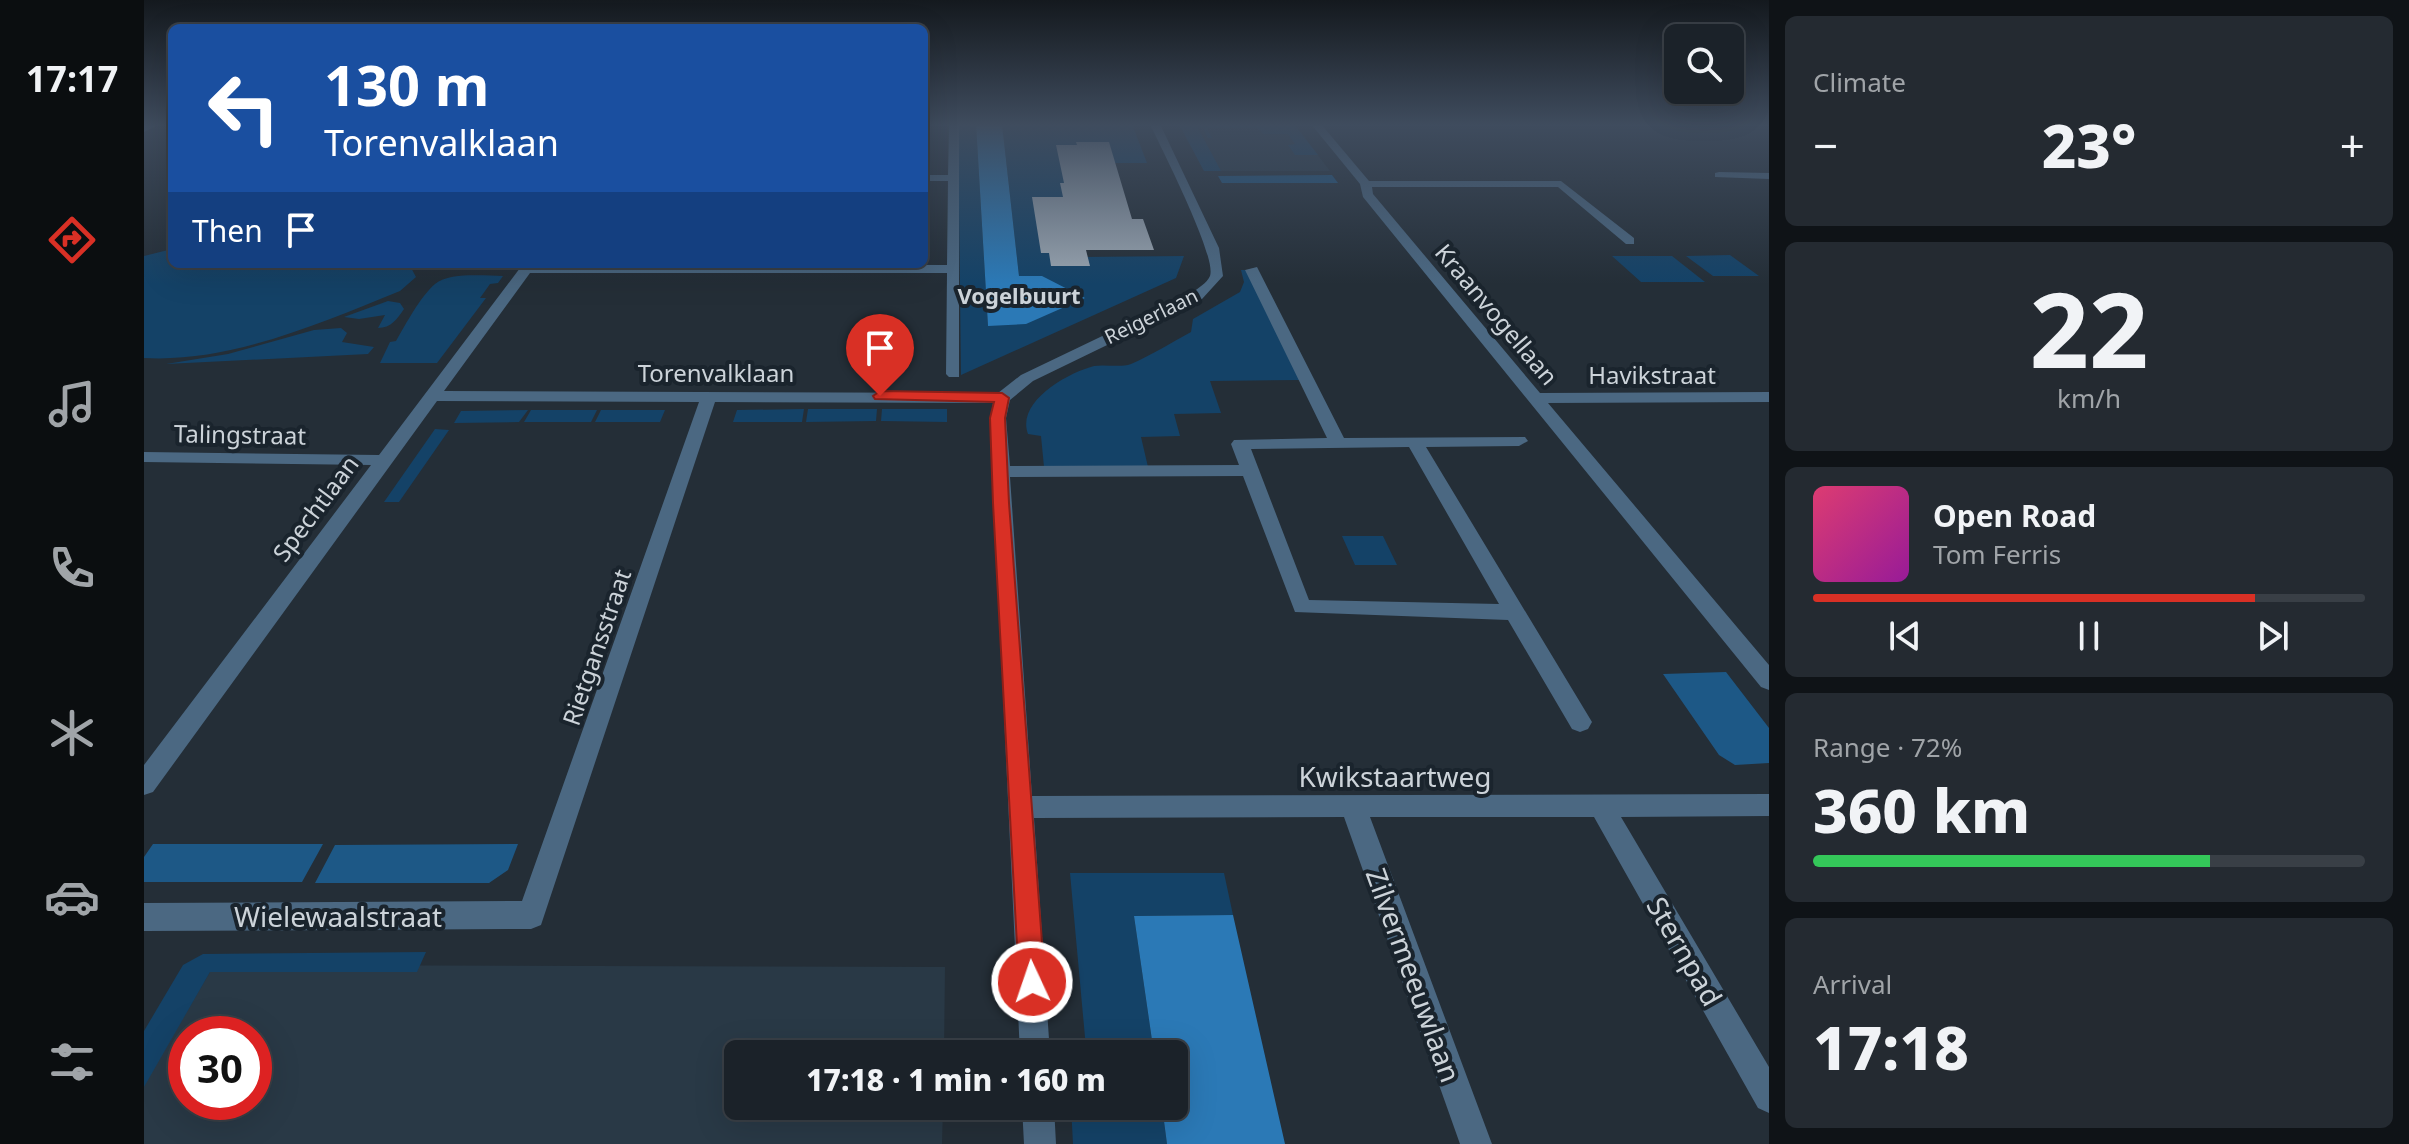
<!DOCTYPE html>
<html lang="en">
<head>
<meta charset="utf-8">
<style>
  :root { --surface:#1b2229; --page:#242a31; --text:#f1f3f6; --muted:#a0a4a8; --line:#393f46; --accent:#d93025 }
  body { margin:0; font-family:"Noto Sans",sans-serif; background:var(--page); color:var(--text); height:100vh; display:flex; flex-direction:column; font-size:30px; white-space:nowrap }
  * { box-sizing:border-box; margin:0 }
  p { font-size:26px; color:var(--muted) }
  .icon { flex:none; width:44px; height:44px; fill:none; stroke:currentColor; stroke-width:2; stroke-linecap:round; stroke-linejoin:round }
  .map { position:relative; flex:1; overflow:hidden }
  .drawer { display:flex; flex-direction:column; gap:16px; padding:16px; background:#0f1317; width:640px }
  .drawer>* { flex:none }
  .guide { position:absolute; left:24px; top:24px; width:760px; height:244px; border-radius:12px; box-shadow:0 8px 32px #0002,0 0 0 2px var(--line); background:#1a4fa0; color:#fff; overflow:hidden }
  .buttons { position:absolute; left:1520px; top:24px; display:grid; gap:16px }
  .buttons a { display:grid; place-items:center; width:80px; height:80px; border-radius:12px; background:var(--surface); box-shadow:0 8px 32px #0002,0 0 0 2px var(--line); font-size:40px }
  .speed { position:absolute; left:24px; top:1016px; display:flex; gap:16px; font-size:40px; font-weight:700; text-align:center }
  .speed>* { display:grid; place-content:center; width:104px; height:104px; border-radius:50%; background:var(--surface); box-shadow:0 8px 32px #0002,0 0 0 2px var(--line); line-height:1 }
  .speed .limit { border:12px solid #d22; background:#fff; color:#111 }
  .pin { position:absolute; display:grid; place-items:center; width:68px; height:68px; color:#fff; margin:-82px -34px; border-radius:50% 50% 50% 0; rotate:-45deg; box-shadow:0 0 8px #0007 }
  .pin .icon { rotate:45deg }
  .me { position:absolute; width:88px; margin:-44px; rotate:357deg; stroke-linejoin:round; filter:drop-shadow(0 0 6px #0008) }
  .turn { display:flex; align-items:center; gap:28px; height:168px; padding:0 24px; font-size:36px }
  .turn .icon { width:104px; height:104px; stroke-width:2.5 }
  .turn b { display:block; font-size:56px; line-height:68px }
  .then { display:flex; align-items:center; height:76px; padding:0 24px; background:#0003; gap:16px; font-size:30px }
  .big { font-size:60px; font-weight:800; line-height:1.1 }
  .drawer .widget { flex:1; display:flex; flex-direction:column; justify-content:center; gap:12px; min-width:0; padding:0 28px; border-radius:12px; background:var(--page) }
  .drawer .dial { align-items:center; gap:0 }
  .dial b { font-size:104px; line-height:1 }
  .song { display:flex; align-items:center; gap:24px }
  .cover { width:96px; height:96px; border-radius:12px; background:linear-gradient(135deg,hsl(340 70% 55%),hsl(300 70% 35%)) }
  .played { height:8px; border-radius:4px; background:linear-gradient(90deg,var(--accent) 80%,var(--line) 80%) }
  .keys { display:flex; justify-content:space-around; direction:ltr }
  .heat { display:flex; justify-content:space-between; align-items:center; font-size:44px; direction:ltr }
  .charge { height:12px; border-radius:6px; background:linear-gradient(90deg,#34c759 72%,var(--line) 0) }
  .trip { position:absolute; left:580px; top:1040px; width:464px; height:80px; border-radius:12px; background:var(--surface); box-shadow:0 8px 32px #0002,0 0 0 2px var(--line); font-weight:800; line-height:80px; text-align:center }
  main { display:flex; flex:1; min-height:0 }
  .menu { display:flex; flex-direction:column; width:144px; justify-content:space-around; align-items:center; background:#0b0e10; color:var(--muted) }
  .menu .icon { width:56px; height:56px }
  .menu .selected { color:var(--accent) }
  .menu b { font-size:36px; color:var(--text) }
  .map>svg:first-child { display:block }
  .built { fill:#293946; fill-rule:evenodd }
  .green { fill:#144267 }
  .forest { fill:#1d5886 }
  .water { fill:#2b79b6 }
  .building { fill:#98a4b0 }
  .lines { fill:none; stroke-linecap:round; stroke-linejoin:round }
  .minor { fill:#4b6882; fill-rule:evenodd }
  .route { fill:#d93025; stroke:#8d1f18; stroke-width:2 }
  .labels { text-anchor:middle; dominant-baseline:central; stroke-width:8; stroke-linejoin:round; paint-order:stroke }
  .far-street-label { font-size:20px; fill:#ccd3d9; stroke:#1a242d }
  .far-neighbourhood-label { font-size:22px; font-weight:bold; fill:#ccd3d9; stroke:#1a242d }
  .street-label { font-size:24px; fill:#ccd3d9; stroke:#1a242d }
  .near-street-label { font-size:28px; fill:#ccd3d9; stroke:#1a242d }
</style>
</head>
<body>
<main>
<nav class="menu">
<b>17:17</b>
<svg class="icon selected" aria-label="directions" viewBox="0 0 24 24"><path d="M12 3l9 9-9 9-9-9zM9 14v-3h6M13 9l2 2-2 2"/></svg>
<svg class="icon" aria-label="music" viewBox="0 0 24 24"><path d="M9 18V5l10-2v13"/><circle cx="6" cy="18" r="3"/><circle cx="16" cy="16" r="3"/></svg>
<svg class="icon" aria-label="phone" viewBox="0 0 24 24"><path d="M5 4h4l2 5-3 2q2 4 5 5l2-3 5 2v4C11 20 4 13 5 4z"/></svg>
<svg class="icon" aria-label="climate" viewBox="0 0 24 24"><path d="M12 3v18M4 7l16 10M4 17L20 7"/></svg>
<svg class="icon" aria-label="car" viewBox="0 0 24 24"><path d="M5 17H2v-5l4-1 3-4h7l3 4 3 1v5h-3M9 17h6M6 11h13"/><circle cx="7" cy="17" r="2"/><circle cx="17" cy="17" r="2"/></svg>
<svg class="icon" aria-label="filters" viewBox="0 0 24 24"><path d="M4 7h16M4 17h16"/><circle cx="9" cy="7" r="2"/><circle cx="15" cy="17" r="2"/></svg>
</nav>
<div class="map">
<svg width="1625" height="1144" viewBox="0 0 1625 1144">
  <rect width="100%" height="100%" fill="#242e37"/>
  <path class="built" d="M 1035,124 L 1150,124 L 1186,171 L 1060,171 Z
    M 70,965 L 801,967 L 800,1054 L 594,1054 L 594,1106 L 799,1106 L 798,1144 L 0,1144 L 0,1085 ZM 42,1034 L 110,1034 L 110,1102 L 42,1102 Z"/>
  <path class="green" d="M 814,124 L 832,124 L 844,326 L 898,276 L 875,276 L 858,124 L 988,124 L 1003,163 L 963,163 L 936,257 L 1040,256 L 1032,278 L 817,375 Z
    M 1035,124 L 1150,124 L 1174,155 L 1151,155 L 1144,145 L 1151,144 L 1144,134 L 1119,134 L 1114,128 L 1063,128 L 1068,138 L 1064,138 L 1059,128 L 1054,128 L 1077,171 L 1060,171 Z
    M 28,249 L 28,264 L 265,264 L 272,277 L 256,291 C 177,323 86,363 0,358 L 0,256 Z
    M 1586,255 L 1615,276 L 1569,276 L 1542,256 Z
    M 1468,256 L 1528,256 L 1561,282 L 1497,282 Z
    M 1097,270 L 1103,270 L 1157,380 L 1066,381 L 1077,413 L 1030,414 L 1036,436 L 997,437 L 1004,467 L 900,467 L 897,436 L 884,434 C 872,402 923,373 950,366 C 962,364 976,368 987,364 C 1008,355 1028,342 1047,332 L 1049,319 L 1096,292 L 1100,282 Z
    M 359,276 L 354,283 L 346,284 L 336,298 L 342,298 L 293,363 L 236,363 L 246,342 L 252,341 C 262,324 276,297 291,284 C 306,272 340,276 359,276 Z
    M 244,301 L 256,303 L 260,309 C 253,319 247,328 234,328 L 241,315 L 215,319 L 200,317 Z
    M 197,328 L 203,333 L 198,342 L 230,347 L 224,354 L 22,364 L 84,354 L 170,330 Z
    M 660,409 L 658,422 L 589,422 L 593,410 Z
    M 664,409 L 733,409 L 732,421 L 662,422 Z
    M 738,409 L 803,409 L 803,422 L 737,421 Z
    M 384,410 L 375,422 L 310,423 L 317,411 Z
    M 387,410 L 453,410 L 447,422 L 380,422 Z
    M 457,410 L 521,410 L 516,422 L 451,422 Z
    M 291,429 L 305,430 L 255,502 L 240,502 Z
    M 1198,536 L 1239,536 L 1253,565 L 1211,565 Z
    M 926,873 L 1080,873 L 1089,915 L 990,916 L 1010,1054 L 924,1054 L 942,1048 Z
    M 282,952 L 273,972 L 66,972 L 0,1087 L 0,1031 L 39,965 L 59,954 Z
    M 927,1106 L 1018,1106 L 1023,1144 L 929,1144 Z"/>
  <path class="forest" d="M 1188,175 L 1194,183 L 1078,183 L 1074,176 Z
    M 1582,672 L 1625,728 L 1625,763 L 1591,765 L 1575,755 L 1519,674 Z
    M 9,844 L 179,844 L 158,882 L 0,882 L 0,857 Z
    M 374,844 L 364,870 L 345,883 L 171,883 L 191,845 Z"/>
  <path class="water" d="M 832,124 L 858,124 L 875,276 L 898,276 L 941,298 L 882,324 L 844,326 Z
    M 1089,915 L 1141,1144 L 1023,1144 L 1018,1106 L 1030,1106 L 1030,1054 L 1010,1054 L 990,916 Z"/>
  <path class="building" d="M 932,142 L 965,142 L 988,219 L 999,219 L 1010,250 L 942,250 L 946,266 L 907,266 L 905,253 L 897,253 L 888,197 L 919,197 L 916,183 L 920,183 L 912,145 L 933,145 Z"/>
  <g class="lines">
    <path class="minor" d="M 4,124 L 16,124 L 0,132 L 0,125 Z
      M 805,124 L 815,124 L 815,377 L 805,377 L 802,374 L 803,273 L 386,273 L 300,391 L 854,393 L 877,375 L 1048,293 C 1054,288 1063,283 1066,276 C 1073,256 1017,148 1006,124 L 1016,124 L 1075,248 L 1079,276 L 1058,299 L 889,381 L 866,400 L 862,418 L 866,466 L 1095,465 L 1087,444 L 1090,440 L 1183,438 L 1101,270 L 1113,267 L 1200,438 L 1381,437 L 1384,441 L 1375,446 L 1282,447 L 1448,722 L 1444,729 L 1436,732 L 1428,729 L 1364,620 L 1151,612 L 1099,476 L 866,477 L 888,796 L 1625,794 L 1625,816 L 1477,817 L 1625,1067 L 1625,1113 L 1614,1108 L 1450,817 L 1226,817 L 1348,1144 L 1316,1144 L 1200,817 L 890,818 L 906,1054 L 876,1054 L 846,418 L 849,403 L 571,402 L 397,925 L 387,929 L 0,931 L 0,903 L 378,901 L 555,402 L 293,401 L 9,792 L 0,795 L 0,765 L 227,465 L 0,462 L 0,452 L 235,455 L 379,264 L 803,265 L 804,181 L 780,181 L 780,175 L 804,175 ZM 1265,447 L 1355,604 L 1165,600 L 1107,449 Z
      M 1167,124 L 1177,124 L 1225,181 L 1417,181 L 1490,238 L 1490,244 L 1482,244 L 1414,187 L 1228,187 L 1229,194 L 1396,393 L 1625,392 L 1625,402 L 1404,403 L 1625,665 L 1625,690 L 1617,687 L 1219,197 L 1216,184 Z
      M 1575,172 L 1625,173 L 1625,179 L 1571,177 L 1571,173 Z
      M 878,1106 L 910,1106 L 912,1144 L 880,1144 Z"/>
  </g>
  <linearGradient id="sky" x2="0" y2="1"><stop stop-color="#14191e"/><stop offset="0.44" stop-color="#3f4c5e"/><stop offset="1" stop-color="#3f4c5e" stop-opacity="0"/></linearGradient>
  <rect width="1625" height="284" fill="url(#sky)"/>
  <path class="route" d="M 736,391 L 858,393 L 865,398 L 861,418 L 865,503 L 901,982 L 897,991 L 888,995 L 879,991 L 875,982 L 849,503 L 846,418 L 850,402 L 731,399 L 729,396 Z"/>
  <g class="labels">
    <g class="far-street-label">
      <text transform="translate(1007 316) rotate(-26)">Reigerlaan</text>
    </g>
    <g class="far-neighbourhood-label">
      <text x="875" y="295">Vogelbuurt</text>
    </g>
    <g class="street-label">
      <text transform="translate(1353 314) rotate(50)">Kraanvogellaan</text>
      <text x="572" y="372">Torenvalklaan</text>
      <text x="1508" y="374">Havikstraat</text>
      <text transform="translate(96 434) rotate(1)">Talingstraat</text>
      <text transform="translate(171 508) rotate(-53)">Spechtlaan</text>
      <text transform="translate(452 647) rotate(-71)">Rietgansstraat</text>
    </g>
    <g class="near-street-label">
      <text x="1251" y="776">Kwikstaartweg</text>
      <text x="194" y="916">Wielewaalstraat</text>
      <text transform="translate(1541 951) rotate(60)">Sternpad</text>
      <text transform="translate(1270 975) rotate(70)">Zilvermeeuwlaan</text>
    </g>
  </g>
</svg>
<div class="buttons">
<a><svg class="icon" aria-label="search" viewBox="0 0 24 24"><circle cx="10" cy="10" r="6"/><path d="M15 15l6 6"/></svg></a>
</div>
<div class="speed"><div class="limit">30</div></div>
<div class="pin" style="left:736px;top:396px;background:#d93025"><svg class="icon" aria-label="arrive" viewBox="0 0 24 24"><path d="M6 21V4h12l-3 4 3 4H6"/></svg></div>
<svg class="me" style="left:888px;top:982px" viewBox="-20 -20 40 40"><circle r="17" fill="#d93025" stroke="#fff" stroke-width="3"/><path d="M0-11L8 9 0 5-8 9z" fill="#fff"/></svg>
<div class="trip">17:18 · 1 min · 160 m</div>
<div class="guide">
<div class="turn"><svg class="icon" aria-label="left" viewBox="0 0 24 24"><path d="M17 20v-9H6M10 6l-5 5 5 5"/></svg><div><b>130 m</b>Torenvalklaan</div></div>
<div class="then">Then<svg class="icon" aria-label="arrive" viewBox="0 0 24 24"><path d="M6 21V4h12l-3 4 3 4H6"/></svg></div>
</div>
</div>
<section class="drawer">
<div class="widget"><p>Climate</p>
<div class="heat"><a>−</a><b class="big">23°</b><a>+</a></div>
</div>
<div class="widget dial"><b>22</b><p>km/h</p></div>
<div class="widget">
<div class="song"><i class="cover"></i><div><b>Open Road</b><p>Tom Ferris</p></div></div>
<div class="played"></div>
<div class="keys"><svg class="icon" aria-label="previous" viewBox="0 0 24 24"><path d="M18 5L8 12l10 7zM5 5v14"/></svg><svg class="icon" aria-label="pause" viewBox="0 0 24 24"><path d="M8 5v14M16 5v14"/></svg><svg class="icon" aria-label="next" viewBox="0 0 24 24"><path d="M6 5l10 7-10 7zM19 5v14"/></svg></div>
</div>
<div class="widget"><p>Range · 72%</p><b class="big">360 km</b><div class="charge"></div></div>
<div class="widget"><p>Arrival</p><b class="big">17:18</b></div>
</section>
</main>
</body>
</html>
